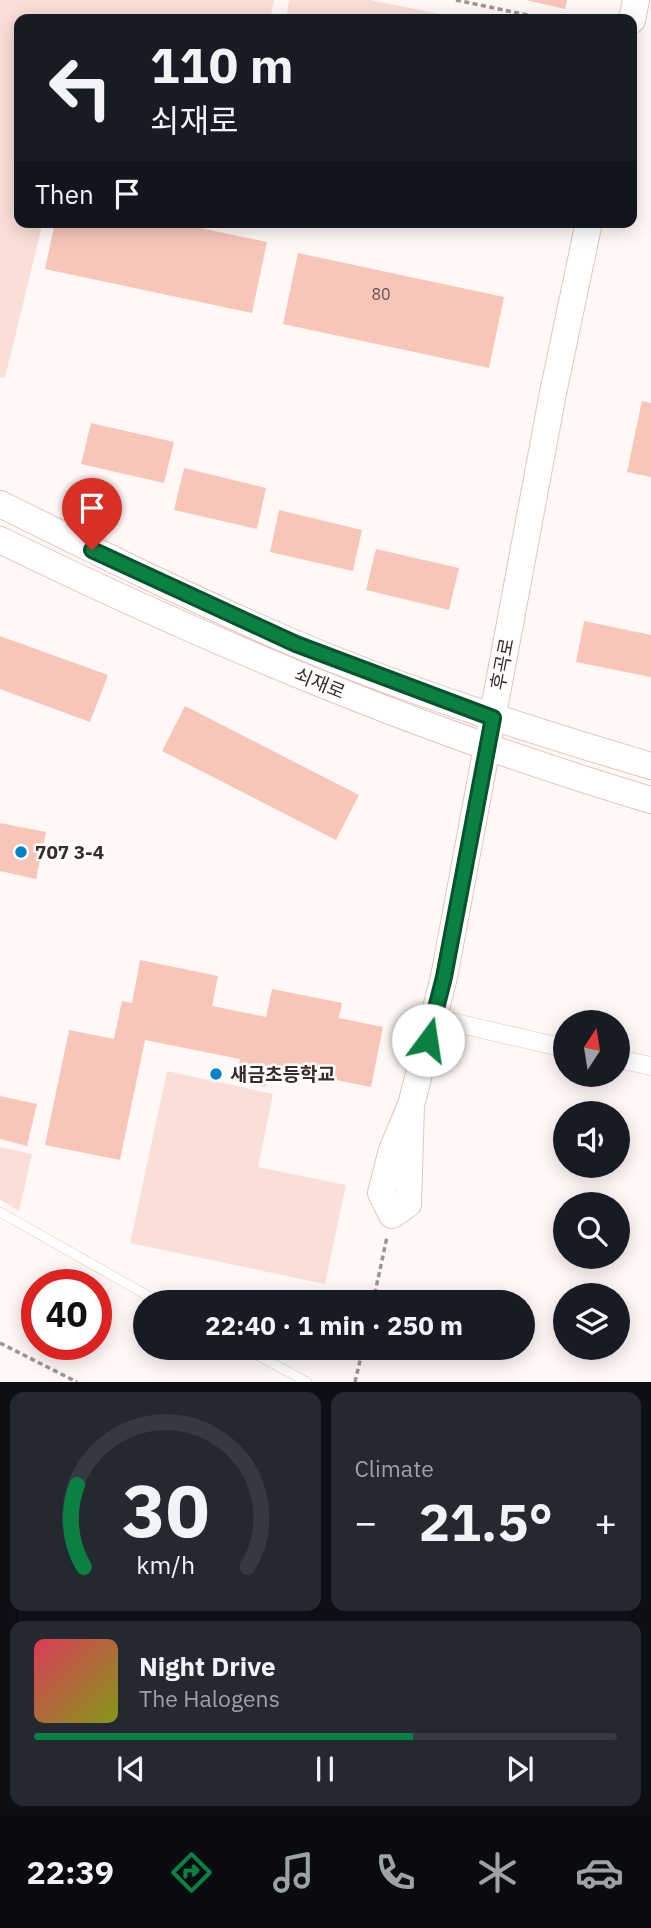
<!DOCTYPE html>
<html lang="en">
<head>
<meta charset="utf-8">
<style>
  :root { --surface:#171b24; --page:#242831; --text:#f1f3f6; --muted:#9ea1a6; --line:#363941; --accent:#0b8043 }
  body { margin:0; font-family:"IBM Plex Sans","Noto Sans KR",sans-serif; background:var(--page); color:var(--text); height:100vh; display:flex; flex-direction:column; font-size:26px; white-space:nowrap }
  * { box-sizing:border-box; margin:0 }
  p { font-size:23px; color:var(--muted) }
  .icon { flex:none; width:38px; height:38px; fill:none; stroke:currentColor; stroke-width:2; stroke-linecap:round; stroke-linejoin:round }
  .map { position:relative; height:1382px; overflow:hidden }
  .side { display:flex; flex-direction:column; gap:10px; padding:10px; background:#0d0f14; flex:1 }
  .side>* { flex:none }
  .guide { position:absolute; left:14px; top:14px; width:623px; height:214px; border-radius:14px; box-shadow:0 4px 18px #0003; background:#171b24; color:var(--text); overflow:hidden }
  .needle { width:46px; rotate:12deg }
  .tools { position:absolute; left:553px; top:1010px; display:grid; gap:14px }
  .tools a { display:grid; place-items:center; width:77px; height:77px; border-radius:50%; background:var(--surface); box-shadow:0 4px 18px #0003; font-size:35px }
  .speed { position:absolute; left:21px; top:1269px; display:flex; gap:14px; font-size:35px; font-weight:700; text-align:center }
  .speed>* { display:grid; place-content:center; width:91px; height:91px; border-radius:50%; background:var(--surface); box-shadow:0 4px 18px #0003; line-height:1 }
  .speed .limit { border:10px solid #d22; background:#fff; color:#111 }
  .pin { position:absolute; display:grid; place-items:center; width:60px; height:60px; color:#fff; margin:-72px -30px; border-radius:50% 50% 50% 0; rotate:-45deg; box-shadow:0 0 7px #0007 }
  .pin .icon { rotate:45deg }
  .me { position:absolute; width:77px; margin:-38px; rotate:14deg; stroke-linejoin:round; filter:drop-shadow(0 0 5px #0008) }
  .turn { display:flex; align-items:center; gap:24px; height:147px; padding:0 21px; font-size:32px }
  .turn .icon { width:91px; height:91px; stroke-width:2.5 }
  .turn b { display:block; font-size:49px; line-height:60px }
  .then { display:flex; align-items:center; height:66px; padding:0 21px; background:#0003; gap:14px; font-size:26px }
  .big { font-size:52px; font-weight:800; line-height:1.1 }
  .side .widget { flex:1; display:flex; flex-direction:column; justify-content:center; gap:10px; min-width:0; padding:0 24px; border-radius:14px; background:var(--page) }
  .side .dial { align-items:center; gap:0 }
  .dial svg { height:182px; overflow:visible; fill:none; stroke:var(--line); stroke-width:7; stroke-linecap:round; text-anchor:middle }
  .dial text { fill:var(--text); stroke:none }
  .song { display:flex; align-items:center; gap:21px }
  .cover { width:84px; height:84px; border-radius:10px; background:linear-gradient(135deg,hsl(350 70% 55%),hsl(70 70% 35%)) }
  .played { height:7px; border-radius:4px; background:linear-gradient(90deg,var(--accent) 65%,var(--line) 65%) }
  .keys { display:flex; justify-content:space-around; direction:ltr }
  .heat { display:flex; justify-content:space-between; align-items:center; font-size:38px; direction:ltr }
  .side .tiles { flex:1; display:grid; gap:10px; grid-template-columns:1fr 1fr }
  .widget:last-child { grid-column:span 2 }
  .trip { position:absolute; left:133px; top:1290px; width:402px; height:70px; border-radius:35px; background:var(--surface); box-shadow:0 4px 18px #0003; font-weight:800; line-height:70px; text-align:center }
  .tabs { display:flex; height:112px; justify-content:space-around; align-items:center; background:#090b0e; color:var(--muted) }
  .tabs .icon { width:49px; height:49px }
  .tabs .selected { color:var(--accent) }
  .tabs b { font-size:32px; color:var(--text) }
  .map>svg:first-child { display:block }
  .green { fill:#fadfd8 }
  .building { fill:#f7c6b9 }
  .lines { fill:none; stroke-linecap:round; stroke-linejoin:round }
  .lane-casing { stroke:#e6c4bb; stroke-width:10 }
  .street-casing { stroke:#e6c4bb; stroke-width:19 }
  .secondary-casing { stroke:#e6c4bb; stroke-width:28 }
  .path { stroke:#9e9592; stroke-width:3.5; stroke-dasharray:5 3.5; stroke-linecap:butt }
  .lane { stroke:#fff; stroke-width:9 }
  .street { stroke:#fff; stroke-width:18 }
  .secondary { stroke:#fff; stroke-width:26 }
  .route-casing { stroke:#07532c; stroke-width:18 }
  .route { stroke:#0b8043; stroke-width:12 }
  .poi-dot { fill:#0482ca; stroke:#fff; stroke-width:2.5 }
  .labels { text-anchor:middle; dominant-baseline:central; stroke-width:5; stroke-linejoin:round; paint-order:stroke }
  .number-label { font-size:16px; fill:#68524d }
  .street-label { font-size:19px; fill:#392c29; stroke:#fff }
  .poi-label { font-size:19px; font-weight:bold; fill:#392c29; stroke:#fff; text-anchor:start }
</style>
</head>
<body>
<div class="map">
<svg width="651" height="1382" viewBox="0 0 651 1382">
  <rect width="100%" height="100%" fill="#fff8f6"/>
  <path class="green" d="M 0,0 L 274,0 L 270,19 L 19,19 L 19,222 L 43,222 L 5,378 L 0,377 Z
    M 289,0 L 370,0 L 465,19 L 286,19 Z
    M 167,1071 L 273,1094 L 258,1167 L 346,1185 L 325,1284 L 130,1243 Z
    M 0,1147 L 32,1154 L 19,1211 L 0,1200 Z"/>
  <path class="building" d="M 526,0 L 567,0 L 565,9 Z
    M 55,222 L 172,222 L 267,242 L 252,313 L 45,269 Z
    M 298,253 L 504,297 L 489,368 L 283,324 Z
    M 642,401 L 651,403 L 651,477 L 627,472 Z
    M 91,423 L 174,442 L 164,483 L 81,464 Z
    M 184,468 L 266,488 L 257,529 L 174,510 Z
    M 279,510 L 362,530 L 353,571 L 270,552 Z
    M 376,549 L 459,568 L 449,610 L 366,590 Z
    M 584,621 L 651,635 L 651,677 L 576,662 Z
    M 0,636 L 108,675 L 90,722 L 0,689 Z
    M 185,706 L 359,795 L 336,840 L 162,751 Z
    M 0,823 L 46,832 L 36,879 L 0,871 Z
    M 140,960 L 218,976 L 212,1006 L 266,1017 L 272,989 L 342,1003 L 339,1018 L 383,1027 L 371,1087 L 270,1067 L 265,1087 L 236,1081 L 240,1059 L 145,1040 L 120,1160 L 45,1145 L 69,1030 L 114,1039 L 122,1001 L 132,1003 Z
    M 0,1096 L 37,1104 L 27,1146 L 0,1139 Z"/>
  <g class="lines">
    <defs>
      <path id="lane" d="M 0,1212 L 159,1302
        M 244,1348 L 307,1382"/>
      <path id="street" d="M 434,1018 L 565,1048
        M 618,1059 L 651,1066"/>
      <path id="secondary" d="M 632,20 L 636,0
        M 0,504 C 97,552 194,600 294,643 C 410,692 530,730 651,766
        M 0,540 C 212,643 425,733 651,800
        M 411,1105 L 444,977 L 553,393 L 589,222
        M 411,1105 L 408,1204 L 392,1215 L 381,1193 L 392,1150 Z"/>
    </defs>
    <use href="#lane" class="lane-casing"/>
    <use href="#street" class="street-casing"/>
    <use href="#secondary" class="secondary-casing"/>
    <path class="path" d="M 456,0 L 546,19
      M 513,19 L 514,12
      M 373,1302 L 387,1237
      M 0,1343 L 77,1382
      M 355,1382 L 363,1348"/>
    <use href="#lane" class="lane"/>
    <use href="#street" class="street"/>
    <use href="#secondary" class="secondary"/>
  </g>
  <g class="lines">
    <defs>
      <path id="route" d="M 92,550 L 296,644 L 493,718 L 444,977 L 428,1040"/>
    </defs>
    <use href="#route" class="route-casing"/>
    <use href="#route" class="route"/>
  </g>
  <g class="poi-dot">
    <circle cx="21" cy="852" r="7"/>
    <circle cx="216" cy="1074" r="7"/>
  </g>
  <g class="labels">
    <g class="number-label">
      <text x="381" y="294">80</text>
    </g>
    <g class="street-label">
      <text transform="translate(502 664) rotate(-79)">후곡로</text>
      <text transform="translate(320 683) rotate(22)">쇠재로</text>
    </g>
    <g class="poi-label">
      <text x="35" y="852">707 3-4</text>
      <text x="230" y="1074">새금초등학교</text>
    </g>
  </g>
</svg>
<div class="tools">
<a><svg class="needle" viewBox="-14 -14 28 28"><path d="M0-13l5 13h-10z" fill="#e53935"/><path d="M0 13l5-13h-10z" fill="#9ea1a6"/></svg></a>
<a><svg class="icon" aria-label="sound" viewBox="0 0 24 24"><path d="M4 9h4l5-4v14l-5-4H4zM17 9q2 3 0 6"/></svg></a>
<a><svg class="icon" aria-label="search" viewBox="0 0 24 24"><circle cx="10" cy="10" r="6"/><path d="M15 15l6 6"/></svg></a>
<a><svg class="icon" aria-label="layers" viewBox="0 0 24 24"><path d="M12 4l9 5-9 5-9-5zM3 14l9 5 9-5"/></svg></a>
</div>
<div class="speed"><div class="limit">40</div></div>
<div class="pin" style="left:92px;top:550px;background:#d93025"><svg class="icon" aria-label="arrive" viewBox="0 0 24 24"><path d="M6 21V4h12l-3 4 3 4H6"/></svg></div>
<svg class="me" style="left:428px;top:1040px" viewBox="-20 -20 40 40"><circle r="19" fill="#fff"/><path d="M0-13L10 11 0 6-10 11z" fill="#0b8043"/></svg>
<div class="trip">22:40 · 1 min · 250 m</div>
<div class="guide">
<div class="turn"><svg class="icon" aria-label="left" viewBox="0 0 24 24"><path d="M17 20v-9H6M10 6l-5 5 5 5"/></svg><div><b>110 m</b>쇠재로</div></div>
<div class="then">Then<svg class="icon" aria-label="arrive" viewBox="0 0 24 24"><path d="M6 21V4h12l-3 4 3 4H6"/></svg></div>
</div>
</div>
<section class="side">
<div class="tiles">
<div class="widget dial"><svg viewBox="0 0 100 80">
<path d="M14 69A42 42 0 1 1 86 69"/>
<path d="M14 69A42 42 0 0 1 11 33" stroke="#0b8043"/>
<text x="50" y="56" font-size="32" font-weight="700">30</text>
<text x="50" y="72" font-size="11">km/h</text>
</svg></div>
<div class="widget"><p>Climate</p>
<div class="heat"><a>−</a><b class="big">21.5°</b><a>+</a></div>
</div>
<div class="widget">
<div class="song"><i class="cover"></i><div><b>Night Drive</b><p>The Halogens</p></div></div>
<div class="played"></div>
<div class="keys"><svg class="icon" aria-label="previous" viewBox="0 0 24 24"><path d="M18 5L8 12l10 7zM5 5v14"/></svg><svg class="icon" aria-label="pause" viewBox="0 0 24 24"><path d="M8 5v14M16 5v14"/></svg><svg class="icon" aria-label="next" viewBox="0 0 24 24"><path d="M6 5l10 7-10 7zM19 5v14"/></svg></div>
</div>
</div>
</section>
<nav class="tabs">
<b>22:39</b>
<svg class="icon selected" aria-label="directions" viewBox="0 0 24 24"><path d="M12 3l9 9-9 9-9-9zM9 14v-3h6M13 9l2 2-2 2"/></svg>
<svg class="icon" aria-label="music" viewBox="0 0 24 24"><path d="M9 18V5l10-2v13"/><circle cx="6" cy="18" r="3"/><circle cx="16" cy="16" r="3"/></svg>
<svg class="icon" aria-label="phone" viewBox="0 0 24 24"><path d="M5 4h4l2 5-3 2q2 4 5 5l2-3 5 2v4C11 20 4 13 5 4z"/></svg>
<svg class="icon" aria-label="climate" viewBox="0 0 24 24"><path d="M12 3v18M4 7l16 10M4 17L20 7"/></svg>
<svg class="icon" aria-label="car" viewBox="0 0 24 24"><path d="M5 17H2v-5l4-1 3-4h7l3 4 3 1v5h-3M9 17h6M6 11h13"/><circle cx="7" cy="17" r="2"/><circle cx="17" cy="17" r="2"/></svg>
</nav>
</body>
</html>
